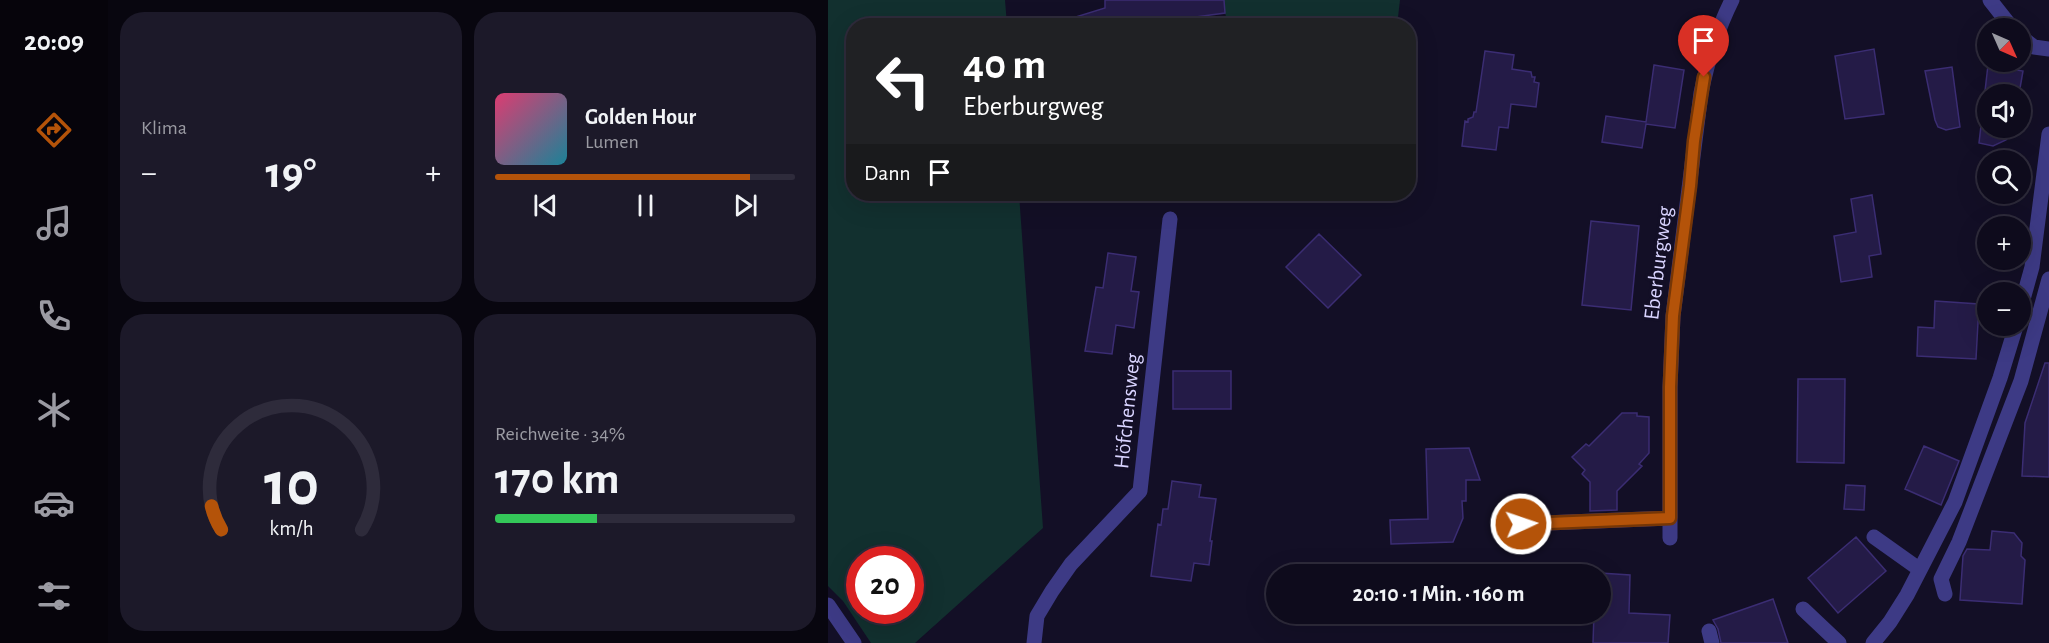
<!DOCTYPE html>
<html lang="de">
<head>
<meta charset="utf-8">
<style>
  :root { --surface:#0e0b1c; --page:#1c1929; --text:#f1f3f6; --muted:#9b9ba3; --line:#2e2b3b; --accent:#b45309 }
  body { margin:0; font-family:"Alegreya Sans",sans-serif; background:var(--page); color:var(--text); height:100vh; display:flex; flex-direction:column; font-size:22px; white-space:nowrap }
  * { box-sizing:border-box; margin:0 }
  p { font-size:20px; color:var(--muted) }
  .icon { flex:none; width:33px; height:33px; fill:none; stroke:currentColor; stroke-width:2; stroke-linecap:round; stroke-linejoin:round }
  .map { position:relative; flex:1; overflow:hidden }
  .details { display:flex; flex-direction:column; gap:12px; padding:12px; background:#08060f; width:720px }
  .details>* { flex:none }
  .hud { position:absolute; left:18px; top:18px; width:570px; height:183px; border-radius:24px; box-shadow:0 6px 24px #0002,0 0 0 2px var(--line); background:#202124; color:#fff; overflow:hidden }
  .needle { width:39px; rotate:135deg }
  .fabs { position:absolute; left:1149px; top:18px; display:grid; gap:12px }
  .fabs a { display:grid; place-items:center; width:54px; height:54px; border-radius:50%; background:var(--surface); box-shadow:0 6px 24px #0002,0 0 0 2px var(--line); font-size:30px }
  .speed { position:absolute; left:18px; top:546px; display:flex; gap:12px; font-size:30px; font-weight:700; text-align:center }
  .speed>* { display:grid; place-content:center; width:78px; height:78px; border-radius:50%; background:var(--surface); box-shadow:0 6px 24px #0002,0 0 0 2px var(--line); line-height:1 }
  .speed .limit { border:9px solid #d22; background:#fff; color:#111 }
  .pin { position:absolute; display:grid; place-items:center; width:51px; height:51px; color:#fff; margin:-62px -26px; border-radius:50% 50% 50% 0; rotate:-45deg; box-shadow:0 0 6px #0007 }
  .pin .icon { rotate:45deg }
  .me { position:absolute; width:66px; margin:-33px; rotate:87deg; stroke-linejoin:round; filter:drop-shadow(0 0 4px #0008) }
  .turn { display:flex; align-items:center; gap:21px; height:126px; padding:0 18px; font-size:27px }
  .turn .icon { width:78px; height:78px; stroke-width:2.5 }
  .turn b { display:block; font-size:42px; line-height:51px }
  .then { display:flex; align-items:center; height:57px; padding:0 18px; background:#0003; gap:12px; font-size:22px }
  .big { font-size:45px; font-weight:600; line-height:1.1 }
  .details .widget { flex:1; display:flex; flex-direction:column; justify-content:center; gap:9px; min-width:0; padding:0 21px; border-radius:24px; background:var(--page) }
  .details .dial { align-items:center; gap:0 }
  .dial svg { height:156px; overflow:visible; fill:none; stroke:var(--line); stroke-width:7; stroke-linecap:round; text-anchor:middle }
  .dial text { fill:var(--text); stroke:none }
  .song { display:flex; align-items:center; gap:18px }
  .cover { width:72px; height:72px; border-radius:9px; background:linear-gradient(135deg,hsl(340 70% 55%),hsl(190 70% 35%)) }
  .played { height:6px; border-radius:3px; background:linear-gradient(90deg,var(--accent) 85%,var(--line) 85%) }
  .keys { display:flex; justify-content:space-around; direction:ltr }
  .heat { display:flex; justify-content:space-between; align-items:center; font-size:33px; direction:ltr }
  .charge { height:9px; border-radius:4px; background:linear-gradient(90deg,#34c759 34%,var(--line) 0) }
  .details .tiles { flex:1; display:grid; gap:12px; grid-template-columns:repeat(2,1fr) }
  .trip { position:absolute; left:438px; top:564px; width:345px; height:60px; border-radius:30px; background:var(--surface); box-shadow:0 6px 24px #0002,0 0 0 2px var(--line); font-weight:600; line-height:60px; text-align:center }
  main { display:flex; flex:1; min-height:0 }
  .menu { display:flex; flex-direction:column; width:108px; justify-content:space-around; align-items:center; background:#06040b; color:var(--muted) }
  .menu .icon { width:42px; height:42px }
  .menu .selected { color:var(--accent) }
  .menu b { font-size:27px; color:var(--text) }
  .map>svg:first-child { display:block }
  .green { fill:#12302f; fill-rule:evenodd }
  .building { fill:#241b47; stroke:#3b2d73; stroke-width:1.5 }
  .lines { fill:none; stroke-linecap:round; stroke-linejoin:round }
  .minor { stroke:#3d3a85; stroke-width:15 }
  .route-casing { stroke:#753606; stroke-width:15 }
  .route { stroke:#b45309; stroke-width:10 }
  .labels { text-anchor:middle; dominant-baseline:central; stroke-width:6; stroke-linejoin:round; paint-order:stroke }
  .street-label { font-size:22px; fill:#d9d4ff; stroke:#130f26 }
</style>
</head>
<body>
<main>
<nav class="menu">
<b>20:09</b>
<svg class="icon selected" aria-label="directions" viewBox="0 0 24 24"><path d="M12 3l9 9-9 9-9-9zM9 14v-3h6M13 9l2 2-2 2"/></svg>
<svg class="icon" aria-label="music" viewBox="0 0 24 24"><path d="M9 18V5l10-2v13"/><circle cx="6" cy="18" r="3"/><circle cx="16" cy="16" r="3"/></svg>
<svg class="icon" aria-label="phone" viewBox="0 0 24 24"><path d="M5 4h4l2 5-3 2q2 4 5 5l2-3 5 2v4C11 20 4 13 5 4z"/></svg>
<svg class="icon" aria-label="climate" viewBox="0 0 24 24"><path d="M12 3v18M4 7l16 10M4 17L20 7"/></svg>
<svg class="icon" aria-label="car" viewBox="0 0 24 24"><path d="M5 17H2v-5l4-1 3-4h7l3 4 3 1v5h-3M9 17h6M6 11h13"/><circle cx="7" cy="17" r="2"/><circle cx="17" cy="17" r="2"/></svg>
<svg class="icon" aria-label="filters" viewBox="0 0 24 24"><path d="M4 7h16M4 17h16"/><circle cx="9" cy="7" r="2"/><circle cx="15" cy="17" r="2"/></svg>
</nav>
<section class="details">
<div class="tiles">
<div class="widget"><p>Klima</p>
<div class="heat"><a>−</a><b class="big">19°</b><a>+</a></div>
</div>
<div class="widget">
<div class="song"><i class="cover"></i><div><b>Golden Hour</b><p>Lumen</p></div></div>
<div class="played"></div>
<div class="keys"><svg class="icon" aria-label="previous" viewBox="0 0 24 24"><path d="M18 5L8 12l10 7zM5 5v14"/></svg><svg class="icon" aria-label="pause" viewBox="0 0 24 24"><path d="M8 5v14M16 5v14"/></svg><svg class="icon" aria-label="next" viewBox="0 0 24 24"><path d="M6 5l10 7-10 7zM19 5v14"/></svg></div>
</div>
<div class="widget dial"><svg viewBox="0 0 100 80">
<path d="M14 69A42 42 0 1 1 86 69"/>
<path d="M14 69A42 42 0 0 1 9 57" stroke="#b45309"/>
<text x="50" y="56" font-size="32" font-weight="700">10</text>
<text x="50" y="72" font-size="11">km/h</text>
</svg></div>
<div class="widget"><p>Reichweite · 34%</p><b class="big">170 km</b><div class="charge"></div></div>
</div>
</section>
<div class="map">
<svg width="1221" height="643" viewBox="0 0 1221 643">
  <rect width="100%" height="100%" fill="#130f26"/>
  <path class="green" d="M 0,0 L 177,0 L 179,25 L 26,26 L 26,194 L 191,194 L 215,528 L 87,643 L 43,643 L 15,601 L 0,586 ZM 32,560 L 82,560 L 82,610 L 32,610 Z
    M 394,0 L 572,0 L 569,26 L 400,25 Z"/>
  <path class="building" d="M 277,0 L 396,0 L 397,13 L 338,21 L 338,17 L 299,26 L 239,26 L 238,20 L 277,8 Z
    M 1046,49 L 1056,114 L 1017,119 L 1007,56 Z
    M 657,51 L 686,55 L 684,69 L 703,72 L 704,77 L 707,77 L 706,82 L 711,83 L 708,107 L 683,104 L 680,128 L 671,127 L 668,150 L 634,146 L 637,121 L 640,122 L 640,119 L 645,117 L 646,112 L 648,112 Z
    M 826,65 L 856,70 L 847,128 L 818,124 L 814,148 L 774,142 L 778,116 L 818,122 Z
    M 1160,65 L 1195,71 L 1191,94 L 1160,94 L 1160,128 L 1186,128 L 1186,131 L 1178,140 L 1165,146 L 1151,143 Z
    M 1124,67 L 1132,127 L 1118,130 L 1110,127 L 1107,120 L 1097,71 Z
    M 1044,195 L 1053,254 L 1041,256 L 1044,277 L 1013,282 L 1006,236 L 1028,232 L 1023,199 Z
    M 763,221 L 811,226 L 803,310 L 754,305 Z
    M 491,234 L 533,275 L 500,308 L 458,267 Z
    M 280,253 L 308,257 L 303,291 L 311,292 L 306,328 L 288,325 L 284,354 L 257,351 L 268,287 L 275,288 Z
    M 1107,301 L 1151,304 L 1148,359 L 1089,356 L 1090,327 L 1106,328 Z
    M 1217,363 L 1221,363 L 1221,477 L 1194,476 L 1197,423 Z
    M 345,371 L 403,371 L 403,409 L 345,409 Z
    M 970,379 L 1017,379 L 1016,463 L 969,462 Z
    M 794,413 L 809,413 L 809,416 L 821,417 L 821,453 L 811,464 L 814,466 L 789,491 L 789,510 L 762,511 L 762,482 L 754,474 L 757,470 L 744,457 L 758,444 L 761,446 Z
    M 1096,446 L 1131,461 L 1113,505 L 1077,489 Z
    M 641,448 L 652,480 L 638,480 L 638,501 L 634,501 L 635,518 L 625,542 L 563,544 L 562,520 L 600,519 L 598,449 Z
    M 344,481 L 373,485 L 371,497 L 388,499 L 382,541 L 384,541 L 381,565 L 366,563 L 363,581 L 323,576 L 330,524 L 333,525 L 335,509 L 340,509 Z
    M 1018,485 L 1037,486 L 1036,510 L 1016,509 Z
    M 1164,531 L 1186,533 L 1194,543 L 1193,556 L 1197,560 L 1194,604 L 1132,600 L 1135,556 L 1139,549 L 1162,550 Z
    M 1028,537 L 1058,571 L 1010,613 L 980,578 Z
    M 772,573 L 802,575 L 801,613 L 842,615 L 840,643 L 765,643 L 766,614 L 772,614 Z
    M 945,599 L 960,643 L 893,643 L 890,629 L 885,620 Z"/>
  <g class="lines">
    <path class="minor" d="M 1162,0 L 1184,28
      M 1192,36 L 1206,47 L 1221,49
      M 1192,310 L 1204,267 L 1221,134
      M 693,524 L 842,518
      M 1046,537 L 1091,569
      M 842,538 L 842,387 L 845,316 L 873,93 C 880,59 889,30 904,0
      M 1117,594 L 1113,579 L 1131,542 L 1193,381 L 1221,279
      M 0,605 L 26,643
      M 975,609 L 1011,643
      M 881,631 L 884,643
      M 206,643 L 209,616 L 224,591 L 243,564 L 312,491 L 342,219
      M 1045,643 L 1062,622 L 1079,595 L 1127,502 L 1172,378 L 1188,326"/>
  </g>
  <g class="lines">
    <defs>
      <path id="route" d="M 693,524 L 842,518 L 842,387 L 845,316 L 862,186 L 866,141 L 876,77"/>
    </defs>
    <use href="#route" class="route-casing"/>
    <use href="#route" class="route"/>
  </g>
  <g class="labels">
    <g class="street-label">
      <text transform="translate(830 263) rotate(-83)">Eberburgweg</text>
      <text transform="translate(299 411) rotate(-84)">Höfchensweg</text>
    </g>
  </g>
</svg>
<div class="fabs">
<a><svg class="needle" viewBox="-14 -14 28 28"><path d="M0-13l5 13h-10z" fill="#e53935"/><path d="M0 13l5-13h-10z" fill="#9b9ba3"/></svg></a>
<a><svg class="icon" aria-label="sound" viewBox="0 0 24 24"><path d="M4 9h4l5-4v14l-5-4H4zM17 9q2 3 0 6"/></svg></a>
<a><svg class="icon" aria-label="search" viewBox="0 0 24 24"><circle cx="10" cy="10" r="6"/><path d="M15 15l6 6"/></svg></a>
<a>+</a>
<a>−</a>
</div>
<div class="speed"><div class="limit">20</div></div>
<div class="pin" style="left:876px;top:77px;background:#d93025"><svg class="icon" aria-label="arrive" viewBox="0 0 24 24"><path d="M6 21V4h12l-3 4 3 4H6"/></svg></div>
<svg class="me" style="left:693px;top:524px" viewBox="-20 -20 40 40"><circle r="17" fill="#b45309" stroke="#fff" stroke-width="3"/><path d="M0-11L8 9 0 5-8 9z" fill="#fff"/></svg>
<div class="trip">20:10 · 1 Min. · 160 m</div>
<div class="hud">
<div class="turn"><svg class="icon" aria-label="left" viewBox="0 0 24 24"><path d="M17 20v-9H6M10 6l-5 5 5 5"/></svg><div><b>40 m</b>Eberburgweg</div></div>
<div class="then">Dann<svg class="icon" aria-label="arrive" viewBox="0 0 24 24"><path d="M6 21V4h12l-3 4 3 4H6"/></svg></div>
</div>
</div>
</main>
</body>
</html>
